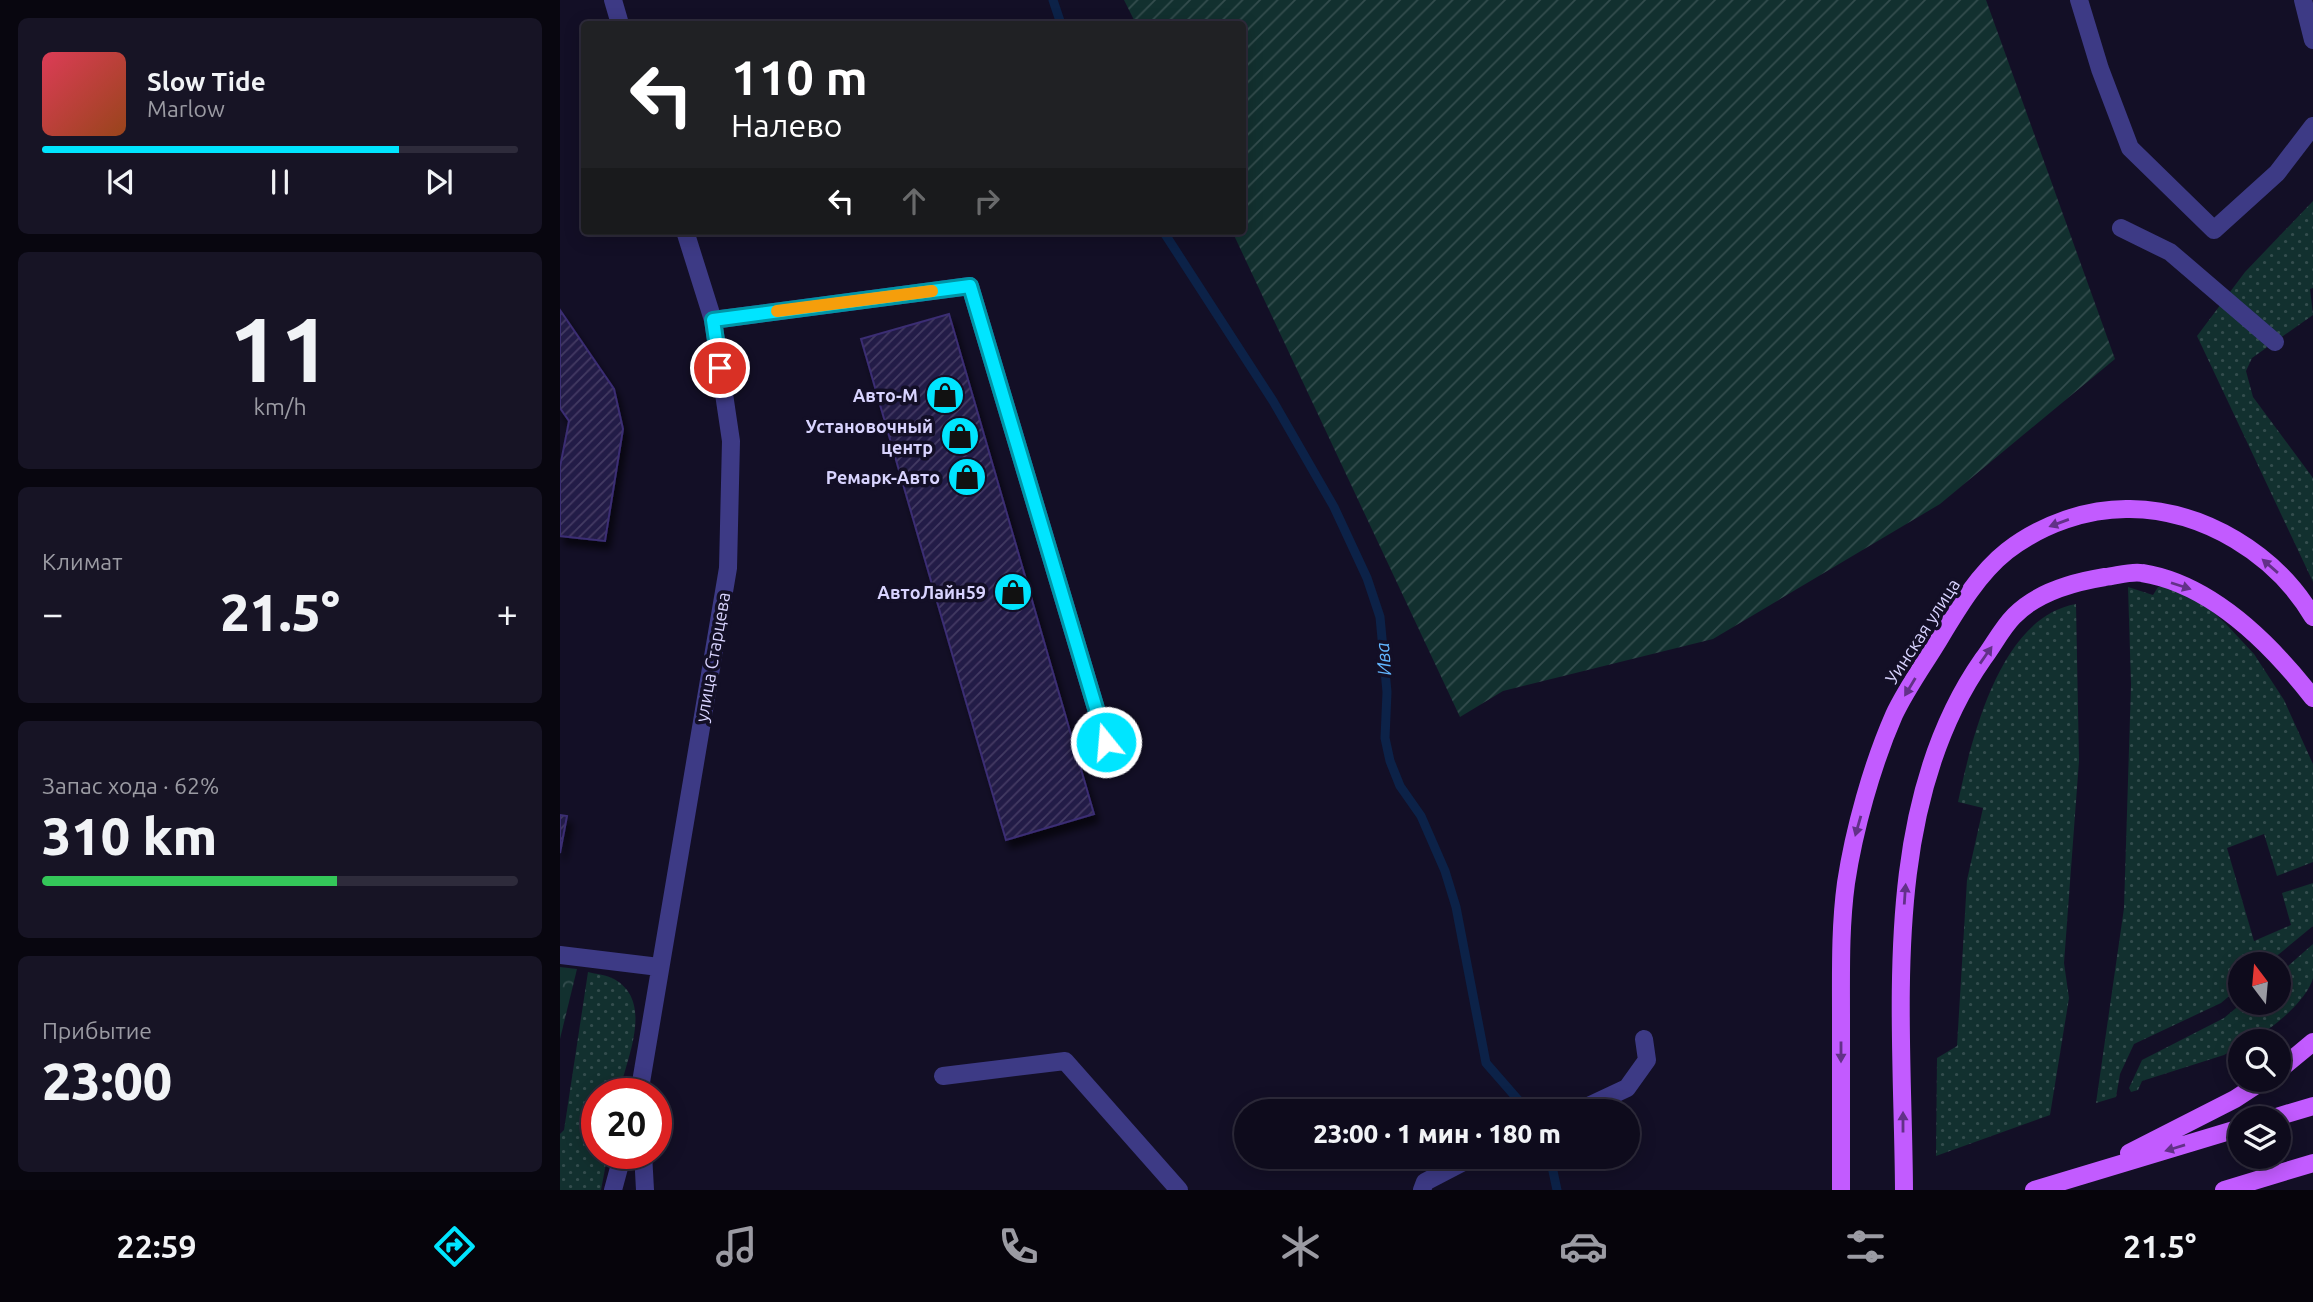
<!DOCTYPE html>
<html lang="ru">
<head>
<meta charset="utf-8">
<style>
  :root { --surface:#0e0b1c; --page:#171425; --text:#f1f3f6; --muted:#9b9ba3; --line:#2e2b3b; --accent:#00e5ff }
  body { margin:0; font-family:Ubuntu,sans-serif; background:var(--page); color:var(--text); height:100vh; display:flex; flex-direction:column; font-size:26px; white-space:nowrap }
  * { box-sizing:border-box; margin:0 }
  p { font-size:23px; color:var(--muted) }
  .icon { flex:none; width:38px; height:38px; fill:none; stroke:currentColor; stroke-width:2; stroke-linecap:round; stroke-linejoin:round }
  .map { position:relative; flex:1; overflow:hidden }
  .details { display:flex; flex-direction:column; gap:18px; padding:18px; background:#08060f; width:560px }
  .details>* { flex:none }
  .guide { position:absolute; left:21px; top:21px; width:665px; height:214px; border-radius:7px; box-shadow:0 4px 18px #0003,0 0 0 2px var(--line); background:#202124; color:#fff; overflow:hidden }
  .needle { width:46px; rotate:344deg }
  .controls { position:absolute; left:1668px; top:952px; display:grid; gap:14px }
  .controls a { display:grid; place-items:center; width:63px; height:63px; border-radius:50%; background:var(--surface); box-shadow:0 4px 18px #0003,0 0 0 2px var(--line); font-size:35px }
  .speed { position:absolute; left:21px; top:1078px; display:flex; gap:14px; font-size:35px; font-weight:700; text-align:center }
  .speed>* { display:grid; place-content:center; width:91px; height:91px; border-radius:50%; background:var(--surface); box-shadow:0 4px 18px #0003,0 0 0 2px var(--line); line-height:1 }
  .speed .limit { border:10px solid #d22; background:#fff; color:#111 }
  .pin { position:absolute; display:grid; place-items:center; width:60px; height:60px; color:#fff; margin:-30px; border:4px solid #fff; border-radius:50%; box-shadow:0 2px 7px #0007 }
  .me { position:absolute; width:77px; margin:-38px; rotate:343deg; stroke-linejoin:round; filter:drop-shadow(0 0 5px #0008) }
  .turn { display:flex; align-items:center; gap:24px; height:147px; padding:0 35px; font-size:32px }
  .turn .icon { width:91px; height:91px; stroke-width:2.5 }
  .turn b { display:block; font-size:49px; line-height:60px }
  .lanes { display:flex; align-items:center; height:66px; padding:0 35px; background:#0003; justify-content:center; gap:35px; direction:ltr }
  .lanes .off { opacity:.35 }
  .big { font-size:52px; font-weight:800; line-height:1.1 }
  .details .widget { flex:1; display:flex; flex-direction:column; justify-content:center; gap:10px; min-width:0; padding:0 24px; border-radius:10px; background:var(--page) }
  .details .dial { align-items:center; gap:0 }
  .dial b { font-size:91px; line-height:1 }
  .song { display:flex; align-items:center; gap:21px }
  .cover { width:84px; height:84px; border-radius:10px; background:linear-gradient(135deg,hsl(350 70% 55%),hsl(20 70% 35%)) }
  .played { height:7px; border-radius:4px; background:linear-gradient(90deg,var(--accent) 75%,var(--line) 75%) }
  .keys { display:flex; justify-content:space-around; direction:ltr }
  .heat { display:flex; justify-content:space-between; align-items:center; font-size:38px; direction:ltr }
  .charge { height:10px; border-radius:5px; background:linear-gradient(90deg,#34c759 62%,var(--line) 0) }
  .trip { position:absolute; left:674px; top:1099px; width:406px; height:70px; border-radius:35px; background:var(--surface); box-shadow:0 4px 18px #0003,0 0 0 2px var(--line); font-weight:800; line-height:70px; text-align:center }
  .menu { display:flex; height:112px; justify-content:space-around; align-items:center; background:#06040b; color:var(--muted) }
  .menu .icon { width:49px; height:49px }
  .menu .on { color:var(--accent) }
  .menu b { font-size:32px; color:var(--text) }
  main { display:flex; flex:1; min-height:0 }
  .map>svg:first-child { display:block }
  .grass { fill:url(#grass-dots) }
  .forest { fill:url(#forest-crowns) }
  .garden { fill:url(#garden-furrows) }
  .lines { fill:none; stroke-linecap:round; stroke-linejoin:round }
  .stream { stroke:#0c2248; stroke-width:9 }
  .building { fill:url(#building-hatch); stroke:#3b2d73; stroke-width:2; filter:url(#shadow) }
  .minor { stroke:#3d3a85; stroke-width:18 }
  .major { stroke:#c25bff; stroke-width:18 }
  .oneway { fill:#623188 }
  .route-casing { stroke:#0095a6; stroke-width:18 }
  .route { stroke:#00e5ff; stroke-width:12 }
  .slow { stroke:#f59e0b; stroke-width:12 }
  .labels { text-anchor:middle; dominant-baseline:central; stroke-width:7; stroke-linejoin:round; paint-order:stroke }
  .poi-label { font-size:18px; font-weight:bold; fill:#d9d4ff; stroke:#130f26; text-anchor:end }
  .street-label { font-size:18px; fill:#d9d4ff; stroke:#130f26 }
  .water-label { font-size:19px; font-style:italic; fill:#62b6ff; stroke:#130f26 }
</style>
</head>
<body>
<main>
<section class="details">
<div class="widget">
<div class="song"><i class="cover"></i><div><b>Slow Tide</b><p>Marlow</p></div></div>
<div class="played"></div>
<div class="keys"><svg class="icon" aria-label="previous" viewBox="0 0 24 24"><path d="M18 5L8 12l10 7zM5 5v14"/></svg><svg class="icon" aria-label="pause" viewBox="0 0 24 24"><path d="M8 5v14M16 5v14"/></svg><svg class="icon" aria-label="next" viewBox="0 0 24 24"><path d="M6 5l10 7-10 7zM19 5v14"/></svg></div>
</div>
<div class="widget dial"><b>11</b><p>km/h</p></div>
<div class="widget"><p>Климат</p>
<div class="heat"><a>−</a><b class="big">21.5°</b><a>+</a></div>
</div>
<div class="widget"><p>Запас хода · 62%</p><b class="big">310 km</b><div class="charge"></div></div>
<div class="widget"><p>Прибытие</p><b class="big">23:00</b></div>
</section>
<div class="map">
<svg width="1753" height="1190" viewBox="0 0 1753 1190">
  <defs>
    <pattern id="grass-dots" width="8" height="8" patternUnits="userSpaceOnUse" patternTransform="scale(1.75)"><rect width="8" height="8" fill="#12302f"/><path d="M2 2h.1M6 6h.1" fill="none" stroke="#344d4e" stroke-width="1.8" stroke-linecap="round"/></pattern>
    <pattern id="forest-crowns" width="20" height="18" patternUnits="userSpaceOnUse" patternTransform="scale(1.75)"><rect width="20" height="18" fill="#12302f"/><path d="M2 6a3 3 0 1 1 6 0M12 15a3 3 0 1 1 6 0" fill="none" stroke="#344d4e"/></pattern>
    <pattern id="garden-furrows" width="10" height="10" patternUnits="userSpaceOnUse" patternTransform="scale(1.75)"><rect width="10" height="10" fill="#12302f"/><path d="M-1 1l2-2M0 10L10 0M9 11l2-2" fill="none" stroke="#344d4e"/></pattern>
    <pattern id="building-hatch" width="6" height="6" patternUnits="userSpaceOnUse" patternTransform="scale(1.75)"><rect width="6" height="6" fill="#241b47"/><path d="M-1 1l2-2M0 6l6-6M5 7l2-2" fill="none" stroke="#433b63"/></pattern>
    <filter id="shadow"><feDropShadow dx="4.5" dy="8" stdDeviation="3.5" flood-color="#0009"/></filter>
  </defs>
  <rect width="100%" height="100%" fill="#130f26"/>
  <path class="grass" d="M 1753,201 L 1753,288 L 1750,289 L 1753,315 L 1692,358 L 1686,371 L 1693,397 L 1753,478 L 1753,582 L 1637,336 L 1685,272 Z
    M 1608,586 L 1642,602 L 1666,624 L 1694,654 L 1724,700 L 1753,764 L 1753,862 L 1717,876 L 1704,834 L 1667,848 L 1694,941 L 1731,925 L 1722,893 L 1753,883 L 1753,926 L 1707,964 L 1680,964 L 1680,987 L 1661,1003 L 1574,1044 L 1560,1074 L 1556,1097 L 1536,1103 L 1564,908 L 1571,685 L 1568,587 L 1593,595 L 1598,587 Z
    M 1516,604 L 1519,761 L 1504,963 L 1509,998 L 1490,1115 L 1376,1156 L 1377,1058 L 1397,1046 L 1407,880 L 1423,808 L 1398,802 C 1412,737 1440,617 1516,604 Z
    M 1753,944 C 1753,955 1753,968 1753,978 C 1748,1000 1702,1041 1680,1041 L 1680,1046 L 1664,1055 L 1582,1081 L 1578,1090 L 1571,1092 L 1569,1088 L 1582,1060 L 1664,1018 L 1682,1003 L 1718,1003 L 1719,974 Z
    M 28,972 C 36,974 47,975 54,979 C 95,1002 66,1059 59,1094 L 37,1094 L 37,1153 L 48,1153 L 41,1190 L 0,1190 L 0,1134 L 4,1130 Z"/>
  <path class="forest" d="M 0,967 L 17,969 L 0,1039 Z"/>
  <path class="garden" d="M 564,0 L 1426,0 L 1555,359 L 1380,504 L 1153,639 L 943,691 L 900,717 L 672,231 L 682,231 L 682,24 L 576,24 Z"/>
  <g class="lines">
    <path class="stream" d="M 493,0 L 501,24
      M 603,231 L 713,401 L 774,507 L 807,578 L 820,617 L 827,692 L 825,738 L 830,761 L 840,786 L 861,816 L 885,871 L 896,907 L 926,1063 L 968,1111
      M 990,1157 L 997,1190"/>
  </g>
  <path class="building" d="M 0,310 L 54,389 L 63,429 L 45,541 L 0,536 L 0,467 L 9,421 L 0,408 Z
    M 389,314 L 534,814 L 446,840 L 301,339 Z
    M 0,815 L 7,816 L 0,853 Z"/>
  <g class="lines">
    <path class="minor" d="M 53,0 L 60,24
      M 1519,0 L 1540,69 L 1570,148 L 1654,230 L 1717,173 L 1753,126
      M 1743,0 L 1753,40
      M 1561,228 L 1610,252 L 1715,342
      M 153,320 L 410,286 L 546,742
      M 0,955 L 99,967
      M 383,1076 L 505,1061 L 619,1190
      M 79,1094 L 168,568 L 171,441 L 153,320 L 125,231
      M 1018,1111 L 1067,1088 L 1087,1060 L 1084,1039
      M 83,1153 L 85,1190
      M 53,1190 L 63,1153
      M 862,1190 L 865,1182 L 913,1157"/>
    <path class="major" d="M 1718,1071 L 1753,1042
      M 1713,1118 L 1753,1106
      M 1569,1153 L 1675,1099 L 1704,1080
      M 1281,1190 C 1281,1132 1281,1074 1281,1015 C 1281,971 1280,927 1286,883 C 1294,830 1312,765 1334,715 C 1346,689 1365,663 1380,638 C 1398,608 1419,573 1447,551 C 1482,524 1528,508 1570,509 C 1644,510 1716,554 1753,617
      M 1344,1190 C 1343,1017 1318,809 1423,659 C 1433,646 1442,628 1454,616 C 1476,593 1514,582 1545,577 C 1556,576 1571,571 1582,573 C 1652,584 1711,644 1753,698
      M 1474,1190 L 1680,1128
      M 1664,1190 L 1753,1163"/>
  </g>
  <defs><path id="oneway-solid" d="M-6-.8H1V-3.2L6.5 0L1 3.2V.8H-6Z" transform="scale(1.75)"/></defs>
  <g class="oneway">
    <use href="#oneway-solid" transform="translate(1499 523) rotate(160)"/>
    <use href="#oneway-solid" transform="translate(1710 566) rotate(-139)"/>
    <use href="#oneway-solid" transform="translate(1621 586) rotate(18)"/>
    <use href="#oneway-solid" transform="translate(1426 655) rotate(-55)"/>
    <use href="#oneway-solid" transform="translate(1350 687) rotate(121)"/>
    <use href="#oneway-solid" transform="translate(1298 826) rotate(106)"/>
    <use href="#oneway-solid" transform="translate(1345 894) rotate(-86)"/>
    <use href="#oneway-solid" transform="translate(1281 1052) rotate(90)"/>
    <use href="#oneway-solid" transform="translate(1343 1122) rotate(-90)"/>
    <use href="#oneway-solid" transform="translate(1615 1148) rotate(163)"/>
  </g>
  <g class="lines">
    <defs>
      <path id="route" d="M 160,368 L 153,320 L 410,286 L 546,742"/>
    </defs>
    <use href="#route" class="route-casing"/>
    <use href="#route" class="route"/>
    <path class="slow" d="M 217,311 L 372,291"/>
  </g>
  <defs>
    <symbol id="shop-disc" viewBox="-11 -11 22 22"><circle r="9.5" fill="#00e5ff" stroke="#130f26"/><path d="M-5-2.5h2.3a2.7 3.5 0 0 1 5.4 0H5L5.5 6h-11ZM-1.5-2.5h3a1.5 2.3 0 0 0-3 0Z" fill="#111"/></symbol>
  </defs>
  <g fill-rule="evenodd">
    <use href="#shop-disc" x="363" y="373" width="44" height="44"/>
    <use href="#shop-disc" x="378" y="414" width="44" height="44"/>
    <use href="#shop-disc" x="385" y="455" width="44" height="44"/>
    <use href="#shop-disc" x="431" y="570" width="44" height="44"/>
  </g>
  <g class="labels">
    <g class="poi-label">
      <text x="358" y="395">Авто-М</text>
      <text x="373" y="426">Установочный<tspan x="373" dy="21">центр</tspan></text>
      <text x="380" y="477">Ремарк-Авто</text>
      <text x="426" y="592">АвтоЛайн59</text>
    </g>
    <g class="street-label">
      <text transform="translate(1362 631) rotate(-57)">Уинская улица</text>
      <text transform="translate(152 657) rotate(-80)">улица Старцева</text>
    </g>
    <g class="water-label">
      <text transform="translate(823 659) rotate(-94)">Ива</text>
    </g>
  </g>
</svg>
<div class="controls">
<a><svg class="needle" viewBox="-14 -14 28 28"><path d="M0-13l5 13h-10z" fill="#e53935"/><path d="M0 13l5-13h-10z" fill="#9b9ba3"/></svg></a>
<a><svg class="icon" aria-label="search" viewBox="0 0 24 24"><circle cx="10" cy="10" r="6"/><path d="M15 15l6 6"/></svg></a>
<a><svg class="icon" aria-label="layers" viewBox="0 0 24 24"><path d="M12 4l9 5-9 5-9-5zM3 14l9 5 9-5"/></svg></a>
</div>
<div class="speed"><div class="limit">20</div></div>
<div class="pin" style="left:160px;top:368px;background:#d93025"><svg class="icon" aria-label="arrive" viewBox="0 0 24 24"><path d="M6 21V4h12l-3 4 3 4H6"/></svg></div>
<svg class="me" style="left:546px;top:742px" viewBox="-20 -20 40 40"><circle r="17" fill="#00e5ff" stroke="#fff" stroke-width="3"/><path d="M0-11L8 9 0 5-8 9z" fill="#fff"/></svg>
<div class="trip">23:00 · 1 мин · 180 m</div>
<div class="guide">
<div class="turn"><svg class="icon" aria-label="left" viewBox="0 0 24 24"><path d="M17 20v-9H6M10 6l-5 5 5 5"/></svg><div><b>110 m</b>Налево</div></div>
<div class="lanes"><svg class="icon" aria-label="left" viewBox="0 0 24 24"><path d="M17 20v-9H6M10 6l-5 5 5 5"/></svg><svg class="icon off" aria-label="ahead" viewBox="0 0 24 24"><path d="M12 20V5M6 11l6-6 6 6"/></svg><svg class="icon off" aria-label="right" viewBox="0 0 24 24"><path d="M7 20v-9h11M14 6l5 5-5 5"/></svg></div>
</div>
</div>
</main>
<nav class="menu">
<b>22:59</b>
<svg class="icon on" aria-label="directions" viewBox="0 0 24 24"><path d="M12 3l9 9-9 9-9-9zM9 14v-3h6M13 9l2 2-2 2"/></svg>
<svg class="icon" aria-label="music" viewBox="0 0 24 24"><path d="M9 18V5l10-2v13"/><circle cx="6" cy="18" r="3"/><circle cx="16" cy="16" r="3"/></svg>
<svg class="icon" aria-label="phone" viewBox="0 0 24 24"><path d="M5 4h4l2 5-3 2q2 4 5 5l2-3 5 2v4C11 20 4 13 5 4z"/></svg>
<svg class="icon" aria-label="climate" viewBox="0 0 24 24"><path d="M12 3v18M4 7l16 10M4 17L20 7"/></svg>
<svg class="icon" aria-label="car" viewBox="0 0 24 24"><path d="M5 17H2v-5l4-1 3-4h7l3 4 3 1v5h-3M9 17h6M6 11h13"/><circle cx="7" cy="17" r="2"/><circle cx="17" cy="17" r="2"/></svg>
<svg class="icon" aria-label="filters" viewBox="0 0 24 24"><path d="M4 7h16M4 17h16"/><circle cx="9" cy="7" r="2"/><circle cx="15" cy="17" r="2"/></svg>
<b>21.5°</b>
</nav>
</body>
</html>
